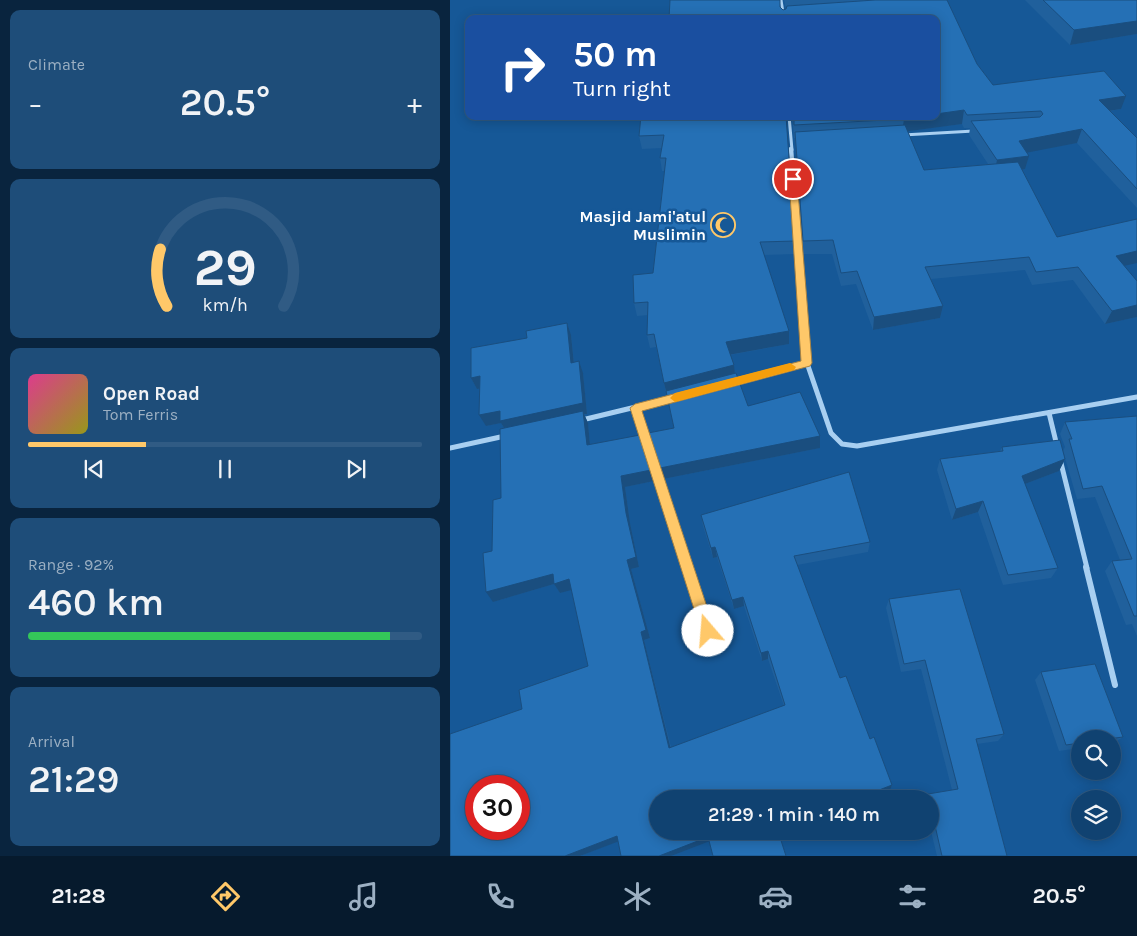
<!DOCTYPE html>
<html lang="en">
<head>
<meta charset="utf-8">
<style>
  :root { --surface:#104271; --page:#1e4d79; --text:#f1f3f6; --muted:#9cb0c3; --line:#305b84; --accent:#ffc869 }
  body { margin:0; font-family:Karla,sans-serif; background:var(--page); color:var(--text); height:100vh; display:flex; flex-direction:column; font-size:19px; white-space:nowrap }
  * { box-sizing:border-box; margin:0 }
  p { font-size:16px; color:var(--muted) }
  .icon { flex:none; width:28px; height:28px; fill:none; stroke:currentColor; stroke-width:2; stroke-linecap:round; stroke-linejoin:round }
  .map { position:relative; flex:1; overflow:hidden }
  .sheet { display:flex; flex-direction:column; gap:10px; padding:10px; background:#09243e; width:450px }
  .sheet>* { flex:none }
  .banner { position:absolute; left:15px; top:15px; width:475px; height:105px; border-radius:10px; box-shadow:0 2px 12px #0003,0 0 0 1px var(--line); background:#1a4fa0; color:#fff; overflow:hidden }
  .controls { position:absolute; left:621px; top:730px; display:grid; gap:10px }
  .controls a { display:grid; place-items:center; width:50px; height:50px; border-radius:50%; background:var(--surface); box-shadow:0 2px 12px #0003,0 0 0 1px var(--line); font-size:25px }
  .speed { position:absolute; left:15px; top:775px; display:flex; gap:10px; font-size:25px; font-weight:700; text-align:center }
  .speed>* { display:grid; place-content:center; width:65px; height:65px; border-radius:50%; background:var(--surface); box-shadow:0 2px 12px #0003,0 0 0 1px var(--line); line-height:1 }
  .speed .limit { border:8px solid #d22; background:#fff; color:#111 }
  .pin { position:absolute; display:grid; place-items:center; width:42px; height:42px; color:#fff; margin:-21px; border:2px solid #fff; border-radius:50%; box-shadow:0 1px 5px #0007 }
  .me { position:absolute; width:55px; margin:-28px; rotate:342deg; stroke-linejoin:round; filter:drop-shadow(0 0 4px #0008) }
  .turn { display:flex; align-items:center; gap:18px; height:105px; padding:0 25px; font-size:22px }
  .turn .icon { width:65px; height:65px; stroke-width:2.5 }
  .turn b { display:block; font-size:35px; line-height:42px }
  .big { font-size:38px; font-weight:600; line-height:1.1 }
  .sheet .widget { flex:1; display:flex; flex-direction:column; justify-content:center; gap:8px; min-width:0; padding:0 18px; border-radius:10px; background:var(--page) }
  .sheet .dial { align-items:center; gap:0 }
  .dial svg { height:130px; overflow:visible; fill:none; stroke:var(--line); stroke-width:7; stroke-linecap:round; text-anchor:middle }
  .dial text { fill:var(--text); stroke:none }
  .song { display:flex; align-items:center; gap:15px }
  .cover { width:60px; height:60px; border-radius:8px; background:linear-gradient(135deg,hsl(330 70% 55%),hsl(60 70% 35%)) }
  .played { height:5px; border-radius:2px; background:linear-gradient(90deg,var(--accent) 30%,var(--line) 30%) }
  .keys { display:flex; justify-content:space-around; direction:ltr }
  .heat { display:flex; justify-content:space-between; align-items:center; font-size:28px; direction:ltr }
  .charge { height:8px; border-radius:4px; background:linear-gradient(90deg,#34c759 92%,var(--line) 0) }
  .trip { position:absolute; left:199px; top:790px; width:290px; height:50px; border-radius:25px; background:var(--surface); box-shadow:0 2px 12px #0003,0 0 0 1px var(--line); font-weight:600; line-height:50px; text-align:center }
  .menu { display:flex; height:80px; justify-content:space-around; align-items:center; background:#061a2d; color:var(--muted) }
  .menu .icon { width:35px; height:35px }
  .menu .active { color:var(--accent) }
  .menu b { font-size:22px; color:var(--text) }
  main { display:flex; flex:1; min-height:0 }
  .map>svg:first-child { display:block }
  .lines { fill:none; stroke-linecap:round; stroke-linejoin:round }
  .street-far3 { stroke:#a8cff1; stroke-width:3 }
  .street-far2 { stroke:#a8cff1; stroke-width:4.5 }
  .street-far1 { stroke:#a8cff1; stroke-width:5 }
  .street { stroke:#a8cff1; stroke-width:6 }
  .wall { fill:#20609c; fill-rule:evenodd }
  .shaded-wall { fill:#1a4e7f }
  .building { fill:#2570b5; stroke:#1a4e7f; fill-rule:evenodd }
  .route { fill:#ffc869; stroke:#a68244 }
  .slow { fill:#f59e0b }
  .labels { text-anchor:middle; dominant-baseline:central; stroke-width:5; stroke-linejoin:round; paint-order:stroke }
  .poi-label { font-size:16px; font-weight:bold; fill:#fff; stroke:#165897; text-anchor:end }
</style>
</head>
<body>
<main>
<section class="sheet">
<div class="widget"><p>Climate</p>
<div class="heat"><a>−</a><b class="big">20.5°</b><a>+</a></div>
</div>
<div class="widget dial"><svg viewBox="0 0 100 80">
<path d="M14 69A42 42 0 1 1 86 69"/>
<path d="M14 69A42 42 0 0 1 10 34" stroke="#ffc869"/>
<text x="50" y="56" font-size="32" font-weight="700">29</text>
<text x="50" y="72" font-size="11">km/h</text>
</svg></div>
<div class="widget">
<div class="song"><i class="cover"></i><div><b>Open Road</b><p>Tom Ferris</p></div></div>
<div class="played"></div>
<div class="keys"><svg class="icon" aria-label="previous" viewBox="0 0 24 24"><path d="M18 5L8 12l10 7zM5 5v14"/></svg><svg class="icon" aria-label="pause" viewBox="0 0 24 24"><path d="M8 5v14M16 5v14"/></svg><svg class="icon" aria-label="next" viewBox="0 0 24 24"><path d="M6 5l10 7-10 7zM19 5v14"/></svg></div>
</div>
<div class="widget"><p>Range · 92%</p><b class="big">460 km</b><div class="charge"></div></div>
<div class="widget"><p>Arrival</p><b class="big">21:29</b></div>
</section>
<div class="map">
<svg width="687" height="856" viewBox="0 0 687 856">
  <rect width="100%" height="100%" fill="#165897"/>
  <g class="lines">
    <path class="street-far3" d="M 331,0 L 334,19
      M 339,116 L 342,150
      M 453,135 L 524,131"/>
    <path class="street-far2" d="M 341,149 L 355,337"/>
    <path class="street-far1" d="M 355,335 L 357,363 L 381,433 L 392,444 L 407,446 L 687,397
      M 284,382 L 357,363
      M 185,408 L 237,568
      M 599,413 L 607,446
      M 132,420 L 223,398
      M 0,448 L 55,436
      M 610,459 L 637,568"/>
    <path class="street" d="M 237,567 L 258,631
      M 636,567 L 665,685"/>
  </g>
  <path class="wall" d="M 334,0 L 497,0 L 527,64 L 543,85 L 671,109 L 660,111 L 687,138 L 687,208 L 627,143 L 576,152 L 575,169 L 572,169 L 607,237 L 674,266 L 687,281 L 687,317 L 655,324 L 623,280 L 582,285 L 575,270 L 481,279 L 493,306 L 490,318 L 423,330 L 406,284 L 391,286 L 382,254 L 353,254 L 345,138 L 344,138 L 342,116 L 486,116 L 219,19 L 330,7 L 333,10 L 336,9 ZM 512,124 L 514,128 L 520,128 L 519,135 L 538,164 L 474,170 L 457,131 Z
    M 575,0 L 687,0 L 687,34 L 620,45 Z
    M 191,116 L 337,136 L 345,241 L 345,254 L 314,255 L 339,331 L 339,344 L 280,355 L 284,374 L 298,406 L 370,436 L 370,448 L 213,479 L 198,433 L 224,428 L 206,347 L 200,348 L 197,335 L 198,315 L 187,316 L 184,303 L 203,273 L 214,171 L 212,171 L 210,158 L 212,148 L 192,149 L 189,136 Z
    M 121,335 L 124,362 L 133,373 L 137,414 L 134,414 L 138,423 L 140,444 L 201,470 L 204,481 L 175,487 L 180,523 L 189,567 L 181,569 L 200,638 L 194,640 L 221,747 L 334,706 L 318,659 L 312,661 L 294,606 L 284,609 L 267,557 L 263,558 L 253,526 L 251,515 L 420,542 L 418,552 L 347,565 L 390,678 L 442,785 L 440,790 L 417,799 L 208,799 L 259,841 L 168,841 L 130,856 L 0,856 L 72,709 L 138,666 L 122,589 L 110,593 L 104,584 L 43,602 L 42,551 L 51,498 L 54,428 L 51,423 L 36,426 L 30,389 L 27,389 L 21,378 Z
    M 687,416 L 687,636 L 682,624 L 676,625 L 655,571 L 662,561 L 670,560 L 645,497 L 627,499 L 613,451 L 615,447 L 610,434 L 615,422 Z
    M 552,447 L 615,459 L 609,471 L 575,484 L 608,568 L 601,578 L 553,585 L 528,512 L 502,520 L 487,470 L 490,459 L 550,451 Z
    M 439,599 L 554,734 L 548,741 L 527,744 L 557,856 L 487,856 L 480,827 L 480,799 L 474,799 L 478,794 L 502,790 L 471,669 L 451,672 L 436,608 Z
    M 591,672 L 673,737 L 664,743 L 662,744 L 662,739 L 630,739 L 630,748 L 609,751 L 585,680 Z"/>
  <path class="shaded-wall" d="M 687,21 L 687,34 L 620,45 L 624,30 Z
    M 676,96 L 671,109 L 645,113 L 649,100 Z
    M 514,110 L 512,124 L 452,132 L 454,119 L 471,116 L 486,116 L 486,114 Z
    M 632,129 L 627,143 L 565,155 L 569,141 Z
    M 579,156 L 575,169 L 544,174 L 547,160 Z
    M 687,251 L 687,263 L 660,269 L 666,256 Z
    M 687,305 L 687,317 L 655,324 L 662,311 Z
    M 493,306 L 490,318 L 423,330 L 424,317 Z
    M 117,323 L 121,335 L 125,374 L 121,363 Z
    M 339,331 L 339,344 L 278,355 L 276,342 Z
    M 129,361 L 133,373 L 137,414 L 134,414 L 138,423 L 141,456 L 56,431 L 51,423 L 36,426 L 29,415 Z
    M 284,365 L 285,377 L 217,395 L 214,383 Z
    M 30,376 L 35,388 L 27,389 L 21,378 Z
    M 370,436 L 370,448 L 213,479 L 210,468 Z
    M 615,459 L 609,471 L 567,487 L 572,476 Z
    M 201,470 L 204,481 L 175,487 L 180,523 L 189,567 L 181,569 L 200,638 L 194,640 L 222,754 L 219,748 L 191,632 L 177,560 L 176,513 L 171,476 Z
    M 533,501 L 528,512 L 502,520 L 506,509 Z
    M 265,547 L 267,557 L 263,558 L 261,548 Z
    M 103,574 L 119,579 L 125,589 L 110,593 L 104,584 L 43,602 L 36,592 Z
    M 293,597 L 294,606 L 284,609 L 282,600 Z
    M 318,651 L 318,659 L 312,661 L 311,653 Z
    M 442,785 L 440,790 L 417,799 L 406,799 Z
    M 167,836 L 172,840 L 130,856 L 115,856 Z
    M 258,837 L 260,841 L 221,856 L 209,856 Z"/>
  <path class="building" d="M 220,0 L 330,0 L 330,7 L 333,10 L 336,9 L 337,6 L 425,0 L 497,0 L 527,64 L 543,85 L 654,71 L 676,96 L 649,100 L 687,138 L 687,189 L 632,129 L 569,141 L 579,156 L 547,160 L 521,121 L 590,117 L 593,114 L 591,111 L 517,115 L 514,110 L 486,114 L 486,19 L 219,19 Z
    M 593,0 L 687,0 L 687,21 L 624,30 Z
    M 191,116 L 336,116 L 345,241 L 310,242 L 339,331 L 276,342 L 284,365 L 214,383 L 204,334 L 197,335 L 198,302 L 184,303 L 183,275 L 203,273 L 216,158 L 210,158 L 214,135 L 189,136 Z
    M 344,116 L 471,116 L 454,119 L 344,125 Z
    M 455,125 L 474,170 L 568,162 L 607,237 L 687,219 L 687,251 L 666,256 L 687,281 L 687,305 L 662,311 L 628,267 L 586,272 L 579,257 L 475,267 L 493,306 L 424,317 L 407,271 L 391,273 L 383,240 L 353,241 L 345,132 Z
    M 117,323 L 121,363 L 129,361 L 133,403 L 50,421 L 50,411 L 29,415 L 30,376 L 21,378 L 21,348 L 77,338 L 76,331 Z
    M 286,373 L 298,406 L 350,392 L 370,436 L 210,468 L 198,433 L 224,428 L 216,391 Z
    M 133,411 L 137,445 L 190,435 L 201,470 L 171,476 L 176,513 L 186,557 L 177,560 L 196,630 L 191,632 L 219,748 L 335,705 L 318,651 L 311,653 L 293,597 L 282,600 L 265,547 L 261,548 L 251,515 L 399,472 L 420,542 L 344,556 L 390,678 L 396,676 L 420,739 L 424,737 L 442,785 L 406,799 L 208,799 L 208,831 L 328,831 L 336,856 L 263,856 L 258,837 L 209,856 L 171,856 L 167,836 L 115,856 L 0,856 L 0,734 L 72,709 L 69,690 L 138,666 L 119,579 L 104,584 L 103,574 L 36,592 L 33,553 L 42,551 L 43,500 L 51,498 L 50,429 ZM 26,786 L 69,786 L 69,829 L 26,829 Z
    M 687,416 L 687,616 L 684,616 L 662,561 L 682,559 L 652,486 L 633,489 L 619,439 L 622,439 L 615,422 Z
    M 610,440 L 615,459 L 572,476 L 608,568 L 558,575 L 533,501 L 506,509 L 490,459 L 553,451 L 552,447 Z
    M 510,589 L 554,734 L 526,739 L 557,856 L 492,856 L 480,804 L 480,799 L 479,799 L 478,794 L 508,789 L 475,660 L 454,664 L 439,599 Z
    M 645,664 L 673,737 L 658,739 L 630,739 L 630,743 L 616,745 L 591,672 Z"/>
  <path class="route" d="M 343,176 L 347,179 L 362,363 L 360,366 L 192,411 L 265,631 L 263,635 L 258,637 L 253,635 L 251,631 L 180,408 L 185,404 L 351,361 L 339,179 Z"/>
  <path class="slow" d="M 340,363 L 346,367 L 344,370 L 225,402 L 220,398 L 225,393 Z"/>
  <defs>
    <symbol id="mosque-ring" viewBox="-11 -11 22 22"><circle r="9.5" fill="#165897" stroke="#ffc869" stroke-width="1.5"/><path d="M3.5-4.9A6 6 0 1 0 3.5 4.9A5 5 0 1 1 3.5-4.9Z" fill="#ffc869"/></symbol>
  </defs>
  <g fill-rule="evenodd">
    <use href="#mosque-ring" x="259" y="211" width="28" height="28"/>
  </g>
  <g class="labels">
    <g class="poi-label">
      <text x="256" y="216">Masjid Jami'atul<tspan x="256" dy="18">Muslimin</tspan></text>
    </g>
  </g>
</svg>
<div class="controls">
<a><svg class="icon" aria-label="search" viewBox="0 0 24 24"><circle cx="10" cy="10" r="6"/><path d="M15 15l6 6"/></svg></a>
<a><svg class="icon" aria-label="layers" viewBox="0 0 24 24"><path d="M12 4l9 5-9 5-9-5zM3 14l9 5 9-5"/></svg></a>
</div>
<div class="speed"><div class="limit">30</div></div>
<div class="pin" style="left:343px;top:179px;background:#d93025"><svg class="icon" aria-label="arrive" viewBox="0 0 24 24"><path d="M6 21V4h12l-3 4 3 4H6"/></svg></div>
<svg class="me" style="left:258px;top:631px" viewBox="-20 -20 40 40"><circle r="19" fill="#fff"/><path d="M0-13L10 11 0 6-10 11z" fill="#ffc869"/></svg>
<div class="trip">21:29 · 1 min · 140 m</div>
<div class="banner">
<div class="turn"><svg class="icon" aria-label="right" viewBox="0 0 24 24"><path d="M7 20v-9h11M14 6l5 5-5 5"/></svg><div><b>50 m</b>Turn right</div></div>
</div>
</div>
</main>
<nav class="menu">
<b>21:28</b>
<svg class="icon active" aria-label="directions" viewBox="0 0 24 24"><path d="M12 3l9 9-9 9-9-9zM9 14v-3h6M13 9l2 2-2 2"/></svg>
<svg class="icon" aria-label="music" viewBox="0 0 24 24"><path d="M9 18V5l10-2v13"/><circle cx="6" cy="18" r="3"/><circle cx="16" cy="16" r="3"/></svg>
<svg class="icon" aria-label="phone" viewBox="0 0 24 24"><path d="M5 4h4l2 5-3 2q2 4 5 5l2-3 5 2v4C11 20 4 13 5 4z"/></svg>
<svg class="icon" aria-label="climate" viewBox="0 0 24 24"><path d="M12 3v18M4 7l16 10M4 17L20 7"/></svg>
<svg class="icon" aria-label="car" viewBox="0 0 24 24"><path d="M5 17H2v-5l4-1 3-4h7l3 4 3 1v5h-3M9 17h6M6 11h13"/><circle cx="7" cy="17" r="2"/><circle cx="17" cy="17" r="2"/></svg>
<svg class="icon" aria-label="filters" viewBox="0 0 24 24"><path d="M4 7h16M4 17h16"/><circle cx="9" cy="7" r="2"/><circle cx="15" cy="17" r="2"/></svg>
<b>20.5°</b>
</nav>
</body>
</html>
